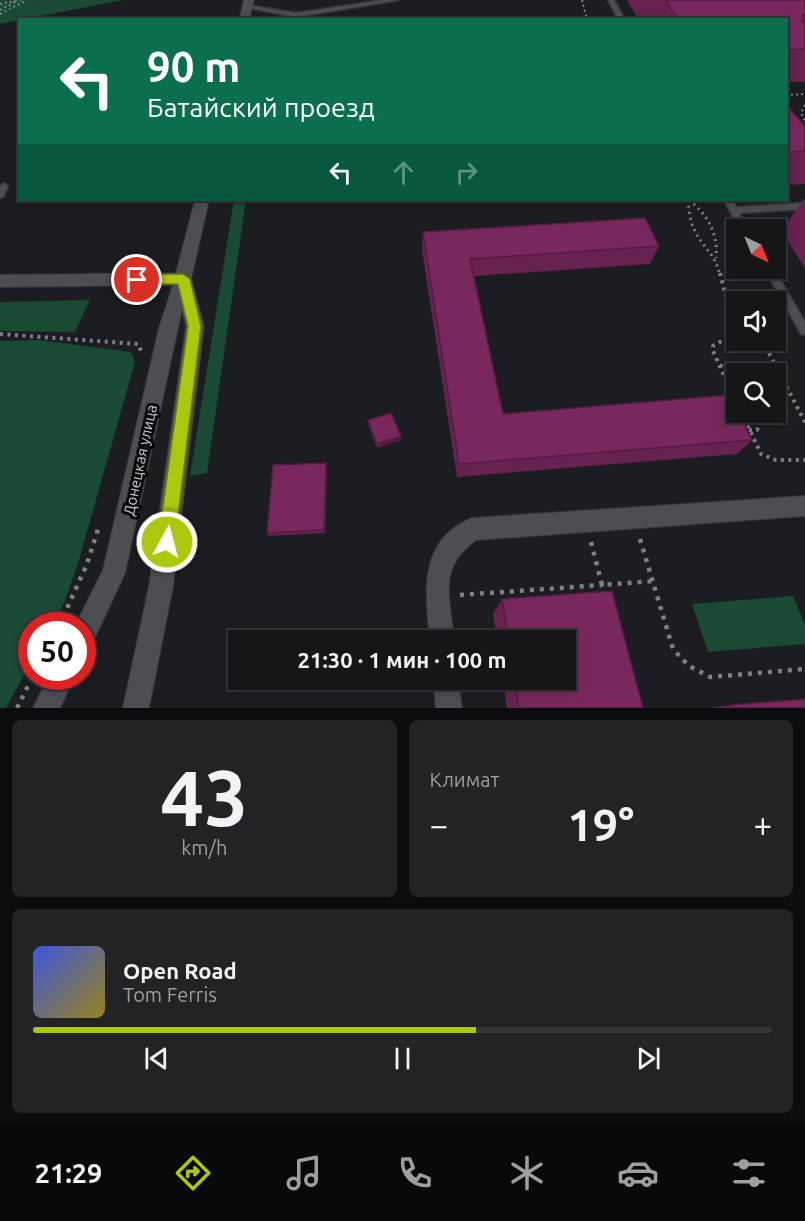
<!DOCTYPE html>
<html lang="ru">
<head>
<meta charset="utf-8">
<style>
  :root { --surface:#141618; --page:#212325; --text:#f1f3f6; --muted:#9d9fa2; --line:#333537; --accent:#adc60e }
  body { margin:0; font-family:Ubuntu,sans-serif; background:var(--page); color:var(--text); height:100vh; display:flex; flex-direction:column; font-size:22px; white-space:nowrap }
  * { box-sizing:border-box; margin:0 }
  p { font-size:20px; color:var(--muted) }
  .icon { flex:none; width:33px; height:33px; fill:none; stroke:currentColor; stroke-width:2; stroke-linecap:round; stroke-linejoin:round }
  .map { position:relative; height:708px; overflow:hidden }
  .drawer { display:flex; flex-direction:column; gap:12px; padding:12px; background:#0b0c0d; flex:1 }
  .drawer>* { flex:none }
  .banner { position:absolute; left:18px; top:18px; width:770px; height:183px; border-radius:0px; box-shadow:0 3px 9px #0003,0 0 0 2px var(--line); background:#0b6e4f; color:#fff; overflow:hidden }
  .needle { width:39px; rotate:137deg }
  .controls { position:absolute; left:726px; top:219px; display:grid; gap:12px }
  .controls a { display:grid; place-items:center; width:60px; height:60px; border-radius:0px; background:var(--surface); box-shadow:0 3px 9px #0003,0 0 0 2px var(--line); font-size:30px }
  .speed { position:absolute; left:18px; top:612px; display:flex; gap:12px; font-size:30px; font-weight:700; text-align:center }
  .speed>* { display:grid; place-content:center; width:78px; height:78px; border-radius:50%; background:var(--surface); box-shadow:0 3px 9px #0003,0 0 0 2px var(--line); line-height:1 }
  .speed .limit { border:9px solid #d22; background:#fff; color:#111 }
  .pin { position:absolute; display:grid; place-items:center; width:51px; height:51px; color:#fff; margin:-26px; border:3px solid #fff; border-radius:50%; box-shadow:0 2px 6px #0007 }
  .me { position:absolute; width:66px; margin:-33px; rotate:7deg; stroke-linejoin:round; filter:drop-shadow(0 0 4px #0008) }
  .turn { display:flex; align-items:center; gap:21px; height:126px; padding:0 30px; font-size:27px }
  .turn .icon { width:78px; height:78px; stroke-width:2.5 }
  .turn b { display:block; font-size:42px; line-height:51px }
  .lanes { display:flex; align-items:center; height:57px; padding:0 30px; background:#0003; justify-content:center; gap:30px; direction:ltr }
  .lanes .off { opacity:.35 }
  .big { font-size:45px; font-weight:700; line-height:1.1 }
  .drawer .tile { flex:1; display:flex; flex-direction:column; justify-content:center; gap:9px; min-width:0; padding:0 21px; border-radius:9px; background:var(--page) }
  .drawer .dial { align-items:center; gap:0 }
  .dial b { font-size:78px; line-height:1 }
  .song { display:flex; align-items:center; gap:18px }
  .cover { width:72px; height:72px; border-radius:9px; background:linear-gradient(135deg,hsl(230 70% 55%),hsl(50 70% 35%)) }
  .played { height:6px; border-radius:3px; background:linear-gradient(90deg,var(--accent) 60%,var(--line) 60%) }
  .keys { display:flex; justify-content:space-around; direction:ltr }
  .heat { display:flex; justify-content:space-between; align-items:center; font-size:33px; direction:ltr }
  .drawer .tiles { flex:1; display:grid; gap:12px; grid-template-columns:1fr 1fr }
  .tile:last-child { grid-column:span 2 }
  .trip { position:absolute; left:228px; top:630px; width:348px; height:60px; border-radius:0px; background:var(--surface); box-shadow:0 3px 9px #0003,0 0 0 2px var(--line); font-weight:700; line-height:60px; text-align:center }
  .menu { display:flex; height:96px; justify-content:space-around; align-items:center; background:#08090a; color:var(--muted) }
  .menu .icon { width:42px; height:42px }
  .menu .active { color:var(--accent) }
  .menu b { font-size:27px; color:var(--text) }
  .map>svg:first-child { display:block }
  .green { fill:#1a4a33 }
  .lines { fill:none; stroke-linecap:round; stroke-linejoin:round }
  .lane-casing { stroke:#36373a; stroke-width:3 }
  .street-casing { stroke:#36373a; stroke-width:2 }
  .secondary-casing { stroke:#36373a; stroke-width:2 }
  .path-far3 { stroke:#7e8083; stroke-width:2; stroke-dasharray:2 3; stroke-linecap:butt }
  .path-far2 { stroke:#7e8083; stroke-width:3; stroke-dasharray:2 4; stroke-linecap:butt }
  .path-far1 { stroke:#7e8083; stroke-width:4; stroke-dasharray:3 4.5; stroke-linecap:butt }
  .path { stroke:#7e8083; stroke-width:4.5; stroke-dasharray:4 6; stroke-linecap:butt }
  .lane { fill:#4d4e53; fill-rule:evenodd }
  .street { fill:#4d4e53; fill-rule:evenodd }
  .secondary { fill:#4d4e53; fill-rule:evenodd }
  .wall { fill:#672250 }
  .shaded-wall { fill:#541c41 }
  .building { fill:#78285d; stroke:#541c41; stroke-width:1.5 }
  .route { fill:#adc60e; stroke:#708109; stroke-width:1.5 }
  .labels { text-anchor:middle; dominant-baseline:central; stroke-width:6; stroke-linejoin:round; paint-order:stroke }
  .street-label { font-size:15px; fill:#d0d1d4; stroke:#070709 }
</style>
</head>
<body>
<div class="map">
<svg width="805" height="708" viewBox="0 0 805 708">
  <rect width="100%" height="100%" fill="#1b1d20"/>
  <path class="green" d="M 0,0 L 123,0 L 0,24 Z
    M 234,200 L 246,200 L 207,473 L 190,476 Z
    M 90,300 L 75,332 L 0,331 L 0,302 Z
    M 39,340 L 131,352 L 135,362 L 79,560 L 65,601 L 52,625 L 32,626 L 31,662 L 6,708 L 0,708 L 0,341 Z
    M 793,596 L 805,625 L 805,644 L 708,652 L 692,604 Z"/>
  <g class="lines">
    <defs>
      <path id="lane" d="M 384,0 L 399,0 L 296,17 L 244,7 L 247,5 L 296,13 Z
        M 608,0 L 614,0 L 625,20 L 619,20 Z
        M 4,183 L 8,186 L 3,197 L 0,198 L 0,186 Z
        M 724,200 L 732,200 L 736,207 L 805,203 L 805,209 L 739,213 L 749,230 L 740,230 Z
        M 764,268 L 773,268 L 805,322 L 805,335 L 801,334 Z"/>
      <path id="street" d="M 805,496 L 805,516 L 476,540 C 436,569 451,599 454,640 L 430,640 C 425,592 418,540 472,518 Z
        M 433,680 L 458,680 L 462,708 L 436,708 Z"/>
      <path id="secondary" d="M 244,0 L 254,0 L 249,20 L 239,20 Z
        M 195,200 L 209,200 L 191,279 L 204,326 L 173,586 L 149,708 L 123,708 L 149,586 L 186,326 L 182,309 L 125,573 L 91,646 L 82,649 L 82,626 L 75,626 L 103,570 L 159,328 L 173,285 L 0,287 L 0,275 L 176,273 Z
        M 49,676 L 75,676 L 60,708 L 33,708 Z"/>
    </defs>
    <use href="#lane" class="lane-casing"/>
    <use href="#street" class="street-casing"/>
    <use href="#secondary" class="secondary-casing"/>
    <path class="path-far3" d="M 582,0 L 587,20
      M 0,4 L 21,0
      M 0,10 L 15,2
      M 0,14 L 27,0
      M 786,95 L 805,94
      M 805,105 L 801,113 L 805,122"/>
    <path class="path-far2" d="M 688,200 C 689,209 690,221 694,229 C 703,249 714,251 720,275
      M 689,200 C 708,215 718,233 716,258"/>
    <path class="path-far1" d="M 720,273 L 726,297 L 736,318
      M 776,328 L 787,327
      M 0,334 L 138,344 L 141,351
      M 762,340 L 805,422
      M 720,365 L 736,374
      M 736,402 L 713,351 L 713,346 L 720,342 L 741,340
      M 741,412 L 761,454 L 776,460 L 805,460
      M 749,430 L 757,430 L 759,427 L 755,412"/>
    <path class="path" d="M 640,539 L 673,649 L 689,666 L 710,677 L 805,669
      M 591,542 L 602,585 L 653,581
      M 460,595 L 602,585 L 604,594
      M 59,626 L 87,564 L 99,526
      M 17,708 L 33,676"/>
    <use href="#lane" class="lane"/>
    <use href="#street" class="street"/>
    <use href="#secondary" class="secondary"/>
  </g>
  <path class="wall" d="M 627,0 L 805,0 L 805,82 L 786,82 L 786,20 L 646,20 L 644,17 L 637,17 Z
    M 786,104 L 805,127 L 805,184 L 786,185 Z
    M 805,198 L 805,268 L 781,231 Z
    M 416,200 L 443,200 L 416,201 Z
    M 423,232 L 659,246 L 650,264 L 474,276 L 503,414 L 752,440 L 737,454 L 457,477 L 422,250 Z
    M 368,420 L 401,440 L 377,448 L 368,424 Z
    M 327,467 L 325,533 L 269,536 L 267,533 Z
    M 612,591 L 643,708 L 507,708 L 503,680 L 566,680 L 566,640 L 497,640 L 493,614 L 502,599 Z
    M 731,705 L 805,708 L 711,708 Z"/>
  <path class="shaded-wall" d="M 401,436 L 401,440 L 377,448 L 377,444 Z
    M 326,463 L 327,467 L 325,533 L 324,530 Z"/>
  <path class="building" d="M 665,0 L 805,0 L 805,14 L 803,14 L 802,22 L 805,22 L 805,49 L 786,50 L 786,20 L 679,20 Z
    M 786,104 L 805,127 L 805,151 L 786,152 Z
    M 645,218 L 659,246 L 470,259 L 503,414 L 730,395 L 736,408 L 736,412 L 739,412 L 752,440 L 459,464 L 423,232 Z
    M 391,413 L 401,436 L 377,444 L 368,420 Z
    M 326,463 L 324,530 L 267,533 L 273,465 Z
    M 612,591 L 643,708 L 519,708 L 515,680 L 566,680 L 566,640 L 509,640 L 502,599 Z
    M 805,699 L 805,708 L 732,708 L 731,705 Z"/>
  <path class="route" d="M 183,274 L 190,279 L 201,326 L 175,542 L 173,548 L 167,550 L 161,548 L 158,542 L 188,326 L 178,284 L 137,284 L 131,280 L 137,275 Z"/>
  <g class="labels">
    <g class="street-label">
      <text transform="translate(140 460) rotate(-78)">Донецкая улица</text>
    </g>
  </g>
</svg>
<div class="controls">
<a><svg class="needle" viewBox="-14 -14 28 28"><path d="M0-13l5 13h-10z" fill="#e53935"/><path d="M0 13l5-13h-10z" fill="#9d9fa2"/></svg></a>
<a><svg class="icon" aria-label="sound" viewBox="0 0 24 24"><path d="M4 9h4l5-4v14l-5-4H4zM17 9q2 3 0 6"/></svg></a>
<a><svg class="icon" aria-label="search" viewBox="0 0 24 24"><circle cx="10" cy="10" r="6"/><path d="M15 15l6 6"/></svg></a>
</div>
<div class="speed"><div class="limit">50</div></div>
<div class="pin" style="left:137px;top:280px;background:#d93025"><svg class="icon" aria-label="arrive" viewBox="0 0 24 24"><path d="M6 21V4h12l-3 4 3 4H6"/></svg></div>
<svg class="me" style="left:167px;top:542px" viewBox="-20 -20 40 40"><circle r="17" fill="#adc60e" stroke="#fff" stroke-width="3"/><path d="M0-11L8 9 0 5-8 9z" fill="#fff"/></svg>
<div class="trip">21:30 · 1 мин · 100 m</div>
<div class="banner">
<div class="turn"><svg class="icon" aria-label="left" viewBox="0 0 24 24"><path d="M17 20v-9H6M10 6l-5 5 5 5"/></svg><div><b>90 m</b>Батайский проезд</div></div>
<div class="lanes"><svg class="icon" aria-label="left" viewBox="0 0 24 24"><path d="M17 20v-9H6M10 6l-5 5 5 5"/></svg><svg class="icon off" aria-label="ahead" viewBox="0 0 24 24"><path d="M12 20V5M6 11l6-6 6 6"/></svg><svg class="icon off" aria-label="right" viewBox="0 0 24 24"><path d="M7 20v-9h11M14 6l5 5-5 5"/></svg></div>
</div>
</div>
<section class="drawer">
<div class="tiles">
<div class="tile dial"><b>43</b><p>km/h</p></div>
<div class="tile"><p>Климат</p>
<div class="heat"><a>−</a><b class="big">19°</b><a>+</a></div>
</div>
<div class="tile">
<div class="song"><i class="cover"></i><div><b>Open Road</b><p>Tom Ferris</p></div></div>
<div class="played"></div>
<div class="keys"><svg class="icon" aria-label="previous" viewBox="0 0 24 24"><path d="M18 5L8 12l10 7zM5 5v14"/></svg><svg class="icon" aria-label="pause" viewBox="0 0 24 24"><path d="M8 5v14M16 5v14"/></svg><svg class="icon" aria-label="next" viewBox="0 0 24 24"><path d="M6 5l10 7-10 7zM19 5v14"/></svg></div>
</div>
</div>
</section>
<nav class="menu">
<b>21:29</b>
<svg class="icon active" aria-label="directions" viewBox="0 0 24 24"><path d="M12 3l9 9-9 9-9-9zM9 14v-3h6M13 9l2 2-2 2"/></svg>
<svg class="icon" aria-label="music" viewBox="0 0 24 24"><path d="M9 18V5l10-2v13"/><circle cx="6" cy="18" r="3"/><circle cx="16" cy="16" r="3"/></svg>
<svg class="icon" aria-label="phone" viewBox="0 0 24 24"><path d="M5 4h4l2 5-3 2q2 4 5 5l2-3 5 2v4C11 20 4 13 5 4z"/></svg>
<svg class="icon" aria-label="climate" viewBox="0 0 24 24"><path d="M12 3v18M4 7l16 10M4 17L20 7"/></svg>
<svg class="icon" aria-label="car" viewBox="0 0 24 24"><path d="M5 17H2v-5l4-1 3-4h7l3 4 3 1v5h-3M9 17h6M6 11h13"/><circle cx="7" cy="17" r="2"/><circle cx="17" cy="17" r="2"/></svg>
<svg class="icon" aria-label="filters" viewBox="0 0 24 24"><path d="M4 7h16M4 17h16"/><circle cx="9" cy="7" r="2"/><circle cx="15" cy="17" r="2"/></svg>
</nav>
</body>
</html>
